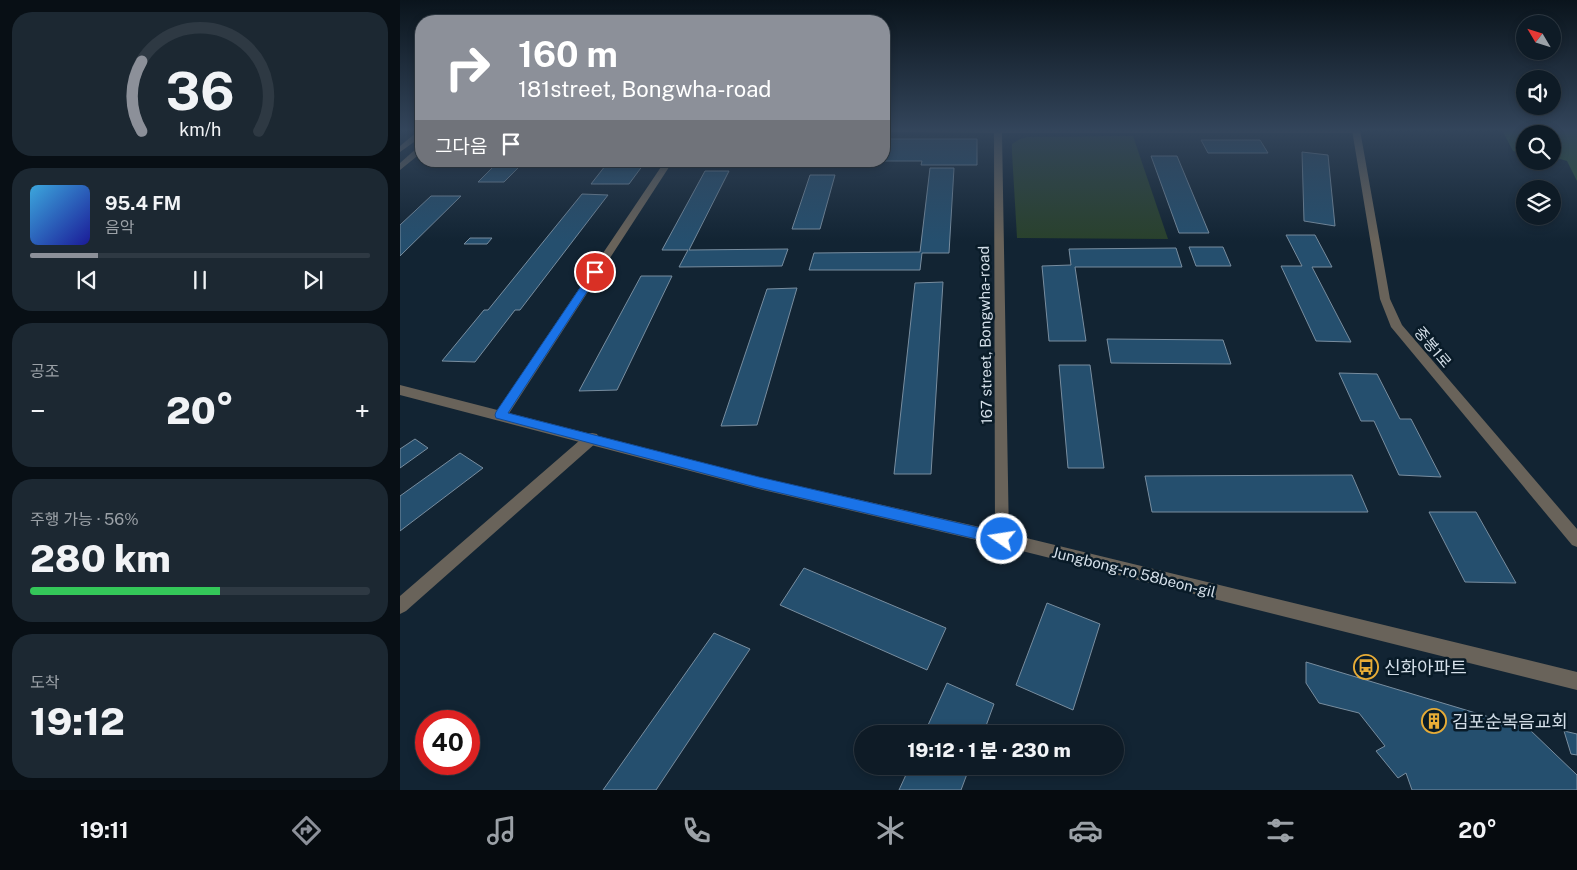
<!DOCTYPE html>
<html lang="ko">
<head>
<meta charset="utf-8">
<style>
  :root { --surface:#0e1b26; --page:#1c2832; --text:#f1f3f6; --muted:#9ba1a7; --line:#2e3943; --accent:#8c9099 }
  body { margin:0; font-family:"Public Sans","Noto Sans KR",sans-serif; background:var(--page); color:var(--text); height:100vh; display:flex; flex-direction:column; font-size:19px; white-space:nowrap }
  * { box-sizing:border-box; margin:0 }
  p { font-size:16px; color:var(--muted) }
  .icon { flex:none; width:28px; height:28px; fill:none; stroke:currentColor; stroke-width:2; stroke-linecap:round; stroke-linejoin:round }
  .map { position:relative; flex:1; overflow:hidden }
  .side { display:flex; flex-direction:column; gap:12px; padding:12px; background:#080f15; width:400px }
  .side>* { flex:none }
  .guide { position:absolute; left:15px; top:15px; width:475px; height:152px; border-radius:20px; box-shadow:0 2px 8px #0003,0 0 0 1px var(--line); background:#8c9099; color:#fff; overflow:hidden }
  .needle { width:32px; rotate:308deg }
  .buttons { position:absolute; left:1116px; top:15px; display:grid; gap:10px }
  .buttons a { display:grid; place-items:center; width:45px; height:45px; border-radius:50%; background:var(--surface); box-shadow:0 2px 8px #0003,0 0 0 1px var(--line); font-size:25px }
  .speed { position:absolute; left:15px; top:710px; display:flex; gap:10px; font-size:25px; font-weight:700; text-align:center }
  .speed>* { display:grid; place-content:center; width:65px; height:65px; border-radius:50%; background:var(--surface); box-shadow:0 2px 8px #0003,0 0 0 1px var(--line); line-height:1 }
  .speed .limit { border:8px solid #d22; background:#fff; color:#111 }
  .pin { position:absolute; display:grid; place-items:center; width:42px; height:42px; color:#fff; margin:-21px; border:2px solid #fff; border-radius:50%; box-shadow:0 1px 5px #0007 }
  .me { position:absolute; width:55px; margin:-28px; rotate:283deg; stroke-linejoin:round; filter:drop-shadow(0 0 4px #0008) }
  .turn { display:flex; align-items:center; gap:18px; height:105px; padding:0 20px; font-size:22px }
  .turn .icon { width:65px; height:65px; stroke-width:2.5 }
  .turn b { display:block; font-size:35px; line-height:42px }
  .then { display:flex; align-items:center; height:48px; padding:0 20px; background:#0003; gap:10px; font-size:19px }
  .big { font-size:38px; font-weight:800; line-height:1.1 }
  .side .tile { flex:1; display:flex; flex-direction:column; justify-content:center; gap:8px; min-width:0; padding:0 18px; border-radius:20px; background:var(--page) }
  .side .dial { align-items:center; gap:0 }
  .dial svg { height:130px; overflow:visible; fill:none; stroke:var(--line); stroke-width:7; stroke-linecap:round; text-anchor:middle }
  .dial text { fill:var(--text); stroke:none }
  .song { display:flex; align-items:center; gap:15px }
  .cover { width:60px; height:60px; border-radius:8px; background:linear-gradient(135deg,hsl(200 70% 55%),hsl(240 70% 35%)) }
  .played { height:5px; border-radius:2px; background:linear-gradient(90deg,var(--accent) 20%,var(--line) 20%) }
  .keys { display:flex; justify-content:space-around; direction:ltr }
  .heat { display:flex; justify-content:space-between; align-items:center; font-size:28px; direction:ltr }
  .charge { height:8px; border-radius:4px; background:linear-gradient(90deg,#34c759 56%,var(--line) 0) }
  .trip { position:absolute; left:454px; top:725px; width:270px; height:50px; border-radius:25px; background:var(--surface); box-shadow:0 2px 8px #0003,0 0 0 1px var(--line); font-weight:800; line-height:50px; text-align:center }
  .menu { display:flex; height:80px; justify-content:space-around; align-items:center; background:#060b0f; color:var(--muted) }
  .menu .icon { width:35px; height:35px }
  .menu .selected { color:var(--accent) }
  .menu b { font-size:22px; color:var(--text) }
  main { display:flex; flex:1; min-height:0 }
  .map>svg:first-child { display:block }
  .green { fill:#29412c }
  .forest { fill:#2d5533 }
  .building { fill:#254f6e; stroke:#788d9f }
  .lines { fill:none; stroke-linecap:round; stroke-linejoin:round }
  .minor { fill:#69635a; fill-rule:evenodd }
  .tertiary { fill:#69635a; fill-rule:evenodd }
  .route { fill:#1a73e8; stroke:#114b97 }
  .labels { text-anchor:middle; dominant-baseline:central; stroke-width:5; stroke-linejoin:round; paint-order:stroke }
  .street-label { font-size:15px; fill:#d4dfe9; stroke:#091b28 }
  .near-poi-label { font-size:18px; fill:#d4dfe9; stroke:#091b28; text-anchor:start }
</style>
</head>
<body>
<main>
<section class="side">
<div class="tile dial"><svg viewBox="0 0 100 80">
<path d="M14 69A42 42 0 1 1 86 69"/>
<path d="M14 69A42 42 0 0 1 14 26" stroke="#8c9099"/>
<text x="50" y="56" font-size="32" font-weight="700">36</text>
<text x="50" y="72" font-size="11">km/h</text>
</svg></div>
<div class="tile">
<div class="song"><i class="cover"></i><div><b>95.4 FM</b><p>음악</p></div></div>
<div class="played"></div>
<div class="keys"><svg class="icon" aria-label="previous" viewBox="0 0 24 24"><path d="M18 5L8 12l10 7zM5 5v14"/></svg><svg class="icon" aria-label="pause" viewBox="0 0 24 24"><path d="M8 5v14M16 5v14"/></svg><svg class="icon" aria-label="next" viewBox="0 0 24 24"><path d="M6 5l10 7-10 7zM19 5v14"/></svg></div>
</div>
<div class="tile"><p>공조</p>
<div class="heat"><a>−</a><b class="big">20°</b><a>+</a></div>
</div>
<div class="tile"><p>주행 가능 · 56%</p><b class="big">280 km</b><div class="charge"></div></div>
<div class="tile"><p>도착</p><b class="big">19:12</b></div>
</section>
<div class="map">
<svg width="1177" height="790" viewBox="0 0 1177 790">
  <rect width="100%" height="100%" fill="#122433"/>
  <path class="green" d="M 733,136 L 768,239 L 617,238 L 612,153 L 612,144 L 620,139 L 627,137 Z"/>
  <path class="forest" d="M 1102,130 L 1177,130 L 1177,181 L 1167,161 L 1153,157 L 1152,134 L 1125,134 L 1125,154 L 1113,151 Z"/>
  <path class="building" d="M 484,139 L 577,139 L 577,165 L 521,165 L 522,161 L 484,161 L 486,149 L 484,149 Z
    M 801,140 L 860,140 L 868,153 L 808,153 Z
    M 902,152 L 928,155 L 935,226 L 904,221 Z
    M 751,156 L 777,156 L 809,233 L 779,233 Z
    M 99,161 L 125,161 L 104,182 L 78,182 Z
    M 209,161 L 246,161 L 229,184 L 191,184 Z
    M 530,168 L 554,168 L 549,253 L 522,253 L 520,270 L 409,270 L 414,253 L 520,252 Z
    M 305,171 L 329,171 L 289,250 L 388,249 L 382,266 L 279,267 L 288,250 L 262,250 Z
    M 410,175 L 435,175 L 420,229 L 392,229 Z
    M 182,194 L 208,195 L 120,310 L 115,310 L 75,362 L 42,361 L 84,310 L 88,310 Z
    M 31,196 L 61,196 L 0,256 L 0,225 Z
    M 886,235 L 915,235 L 932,267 L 912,267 L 951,342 L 916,341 L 881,266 L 902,266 Z
    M 70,238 L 92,238 L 87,244 L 64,244 Z
    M 789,247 L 823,247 L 831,266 L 796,266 Z
    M 776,248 L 782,267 L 675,267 L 686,341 L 649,341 L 642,266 L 671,265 L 669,249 Z
    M 241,276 L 272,276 L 217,390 L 179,391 Z
    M 543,282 L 531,474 L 494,474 L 515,283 Z
    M 397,288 L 357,425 L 321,426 L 367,289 Z
    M 707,339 L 823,340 L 831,364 L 711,363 Z
    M 659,365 L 690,365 L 704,468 L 668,468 Z
    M 939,373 L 977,374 L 1000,419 L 1011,419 L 1041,477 L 999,475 L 974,421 L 961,421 Z
    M 15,439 L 28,448 L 0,468 L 0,449 Z
    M 60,453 L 83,468 L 0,531 L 0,496 Z
    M 952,475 L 968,512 L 752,512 L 745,476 Z
    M 1029,512 L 1076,512 L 1116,583 L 1065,582 Z
    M 404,568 L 546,628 L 527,670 L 380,605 Z
    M 647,603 L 700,624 L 673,710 L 616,685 Z
    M 314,633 L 350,649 L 256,790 L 203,790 Z
    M 906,662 L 1129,729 L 1177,775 L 1177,790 L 1012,790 L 1006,773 L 998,778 L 976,751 L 985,746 L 959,713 L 919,703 L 906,683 Z
    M 547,683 L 594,704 L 583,734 L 524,734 Z
    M 1164,731 L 1177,734 L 1177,755 L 1171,754 Z
    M 510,766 L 570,766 L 561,790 L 499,790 Z"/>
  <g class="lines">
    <path class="minor" d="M 484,130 L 960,130 L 960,131 L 956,133 L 602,133 L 609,539 L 607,544 L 602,546 L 597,544 L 595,539 L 594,133 L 484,132 Z
      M 265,161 L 273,161 L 106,418 L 96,418 L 95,415 L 96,412 Z
      M 192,433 L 197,434 L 199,438 L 197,442 L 6,611 L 0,614 L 0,596 L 187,434 Z"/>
    <path class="tertiary" d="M 952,130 L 960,130 L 990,299 L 1002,325 L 1177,529 L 1177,547 L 1172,545 L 991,327 L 980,299 Z
      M 18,131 L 21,131 L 21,137 L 0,152 L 0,146 Z
      M 18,147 L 21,147 L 21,153 L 0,170 L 0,163 Z
      M 0,385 L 359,477 L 602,532 L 1177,672 L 1177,690 L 602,546 L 359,489 L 0,395 Z"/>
  </g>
  <linearGradient id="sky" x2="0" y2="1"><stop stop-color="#0a141c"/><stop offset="0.54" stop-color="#33455b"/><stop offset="1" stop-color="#33455b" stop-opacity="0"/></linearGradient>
  <rect width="1177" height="241" fill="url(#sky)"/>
  <path class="route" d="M 195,269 L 200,272 L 108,413 L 359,477 L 602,533 L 607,535 L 609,539 L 607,544 L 602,545 L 359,488 L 96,418 L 95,415 L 96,412 L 192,270 Z"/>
  <defs>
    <symbol id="bus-ring" viewBox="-11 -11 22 22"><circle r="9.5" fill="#091b28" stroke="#e7ac37" stroke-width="1.5"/><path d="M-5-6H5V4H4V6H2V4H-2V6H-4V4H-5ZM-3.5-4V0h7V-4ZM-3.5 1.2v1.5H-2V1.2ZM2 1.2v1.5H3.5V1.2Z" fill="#e7ac37"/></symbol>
    <symbol id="building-ring" viewBox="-11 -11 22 22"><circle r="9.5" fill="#091b28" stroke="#e7ac37" stroke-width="1.5"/><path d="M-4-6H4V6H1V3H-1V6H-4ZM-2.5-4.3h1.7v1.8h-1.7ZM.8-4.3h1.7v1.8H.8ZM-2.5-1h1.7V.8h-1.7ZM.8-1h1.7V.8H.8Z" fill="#e7ac37"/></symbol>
  </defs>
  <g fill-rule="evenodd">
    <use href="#bus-ring" x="952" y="653" width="28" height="28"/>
    <use href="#building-ring" x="1020" y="707" width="28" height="28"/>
  </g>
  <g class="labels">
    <g class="street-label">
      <text transform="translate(585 335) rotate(-91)">167 street, Bongwha-road</text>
      <text transform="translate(1033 347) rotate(50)">중봉1로</text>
      <text transform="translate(734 572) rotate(14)">Jungbong-ro 58beon-gil</text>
    </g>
    <g class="near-poi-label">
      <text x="984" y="667">신화아파트</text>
      <text x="1052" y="721">김포순복음교회</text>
    </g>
  </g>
</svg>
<div class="buttons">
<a><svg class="needle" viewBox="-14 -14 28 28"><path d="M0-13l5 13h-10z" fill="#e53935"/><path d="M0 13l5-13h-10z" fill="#9ba1a7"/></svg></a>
<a><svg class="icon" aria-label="sound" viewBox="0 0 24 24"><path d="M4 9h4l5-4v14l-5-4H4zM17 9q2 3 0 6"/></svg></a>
<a><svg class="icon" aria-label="search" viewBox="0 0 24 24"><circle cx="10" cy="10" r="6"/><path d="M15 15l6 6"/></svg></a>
<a><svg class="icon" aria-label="layers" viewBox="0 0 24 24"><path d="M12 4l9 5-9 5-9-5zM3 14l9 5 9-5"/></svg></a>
</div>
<div class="speed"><div class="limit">40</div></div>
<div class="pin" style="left:195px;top:272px;background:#d93025"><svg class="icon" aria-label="arrive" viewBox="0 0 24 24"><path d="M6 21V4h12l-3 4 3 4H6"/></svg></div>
<svg class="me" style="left:602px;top:539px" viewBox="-20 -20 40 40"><circle r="17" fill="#1a73e8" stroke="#fff" stroke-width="3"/><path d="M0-11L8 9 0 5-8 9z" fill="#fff"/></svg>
<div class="trip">19:12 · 1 분 · 230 m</div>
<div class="guide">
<div class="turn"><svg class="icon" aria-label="right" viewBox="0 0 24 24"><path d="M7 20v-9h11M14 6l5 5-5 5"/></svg><div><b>160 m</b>181street, Bongwha-road</div></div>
<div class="then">그다음<svg class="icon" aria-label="arrive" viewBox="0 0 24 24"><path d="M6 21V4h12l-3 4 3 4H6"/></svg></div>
</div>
</div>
</main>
<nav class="menu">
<b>19:11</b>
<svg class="icon selected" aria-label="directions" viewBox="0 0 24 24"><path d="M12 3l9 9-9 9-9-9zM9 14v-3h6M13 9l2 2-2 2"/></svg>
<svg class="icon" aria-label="music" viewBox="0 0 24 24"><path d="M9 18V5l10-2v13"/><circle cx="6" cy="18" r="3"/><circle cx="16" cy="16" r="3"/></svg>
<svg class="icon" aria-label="phone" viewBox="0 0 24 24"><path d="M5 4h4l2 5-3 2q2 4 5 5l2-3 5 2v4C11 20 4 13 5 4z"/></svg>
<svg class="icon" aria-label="climate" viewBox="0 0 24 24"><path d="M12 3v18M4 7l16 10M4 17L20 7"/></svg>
<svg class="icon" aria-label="car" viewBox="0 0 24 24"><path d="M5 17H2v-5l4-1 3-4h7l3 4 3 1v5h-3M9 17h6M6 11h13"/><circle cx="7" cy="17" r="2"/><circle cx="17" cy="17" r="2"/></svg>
<svg class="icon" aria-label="filters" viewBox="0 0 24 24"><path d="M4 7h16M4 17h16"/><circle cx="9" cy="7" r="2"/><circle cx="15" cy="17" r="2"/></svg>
<b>20°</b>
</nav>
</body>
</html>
